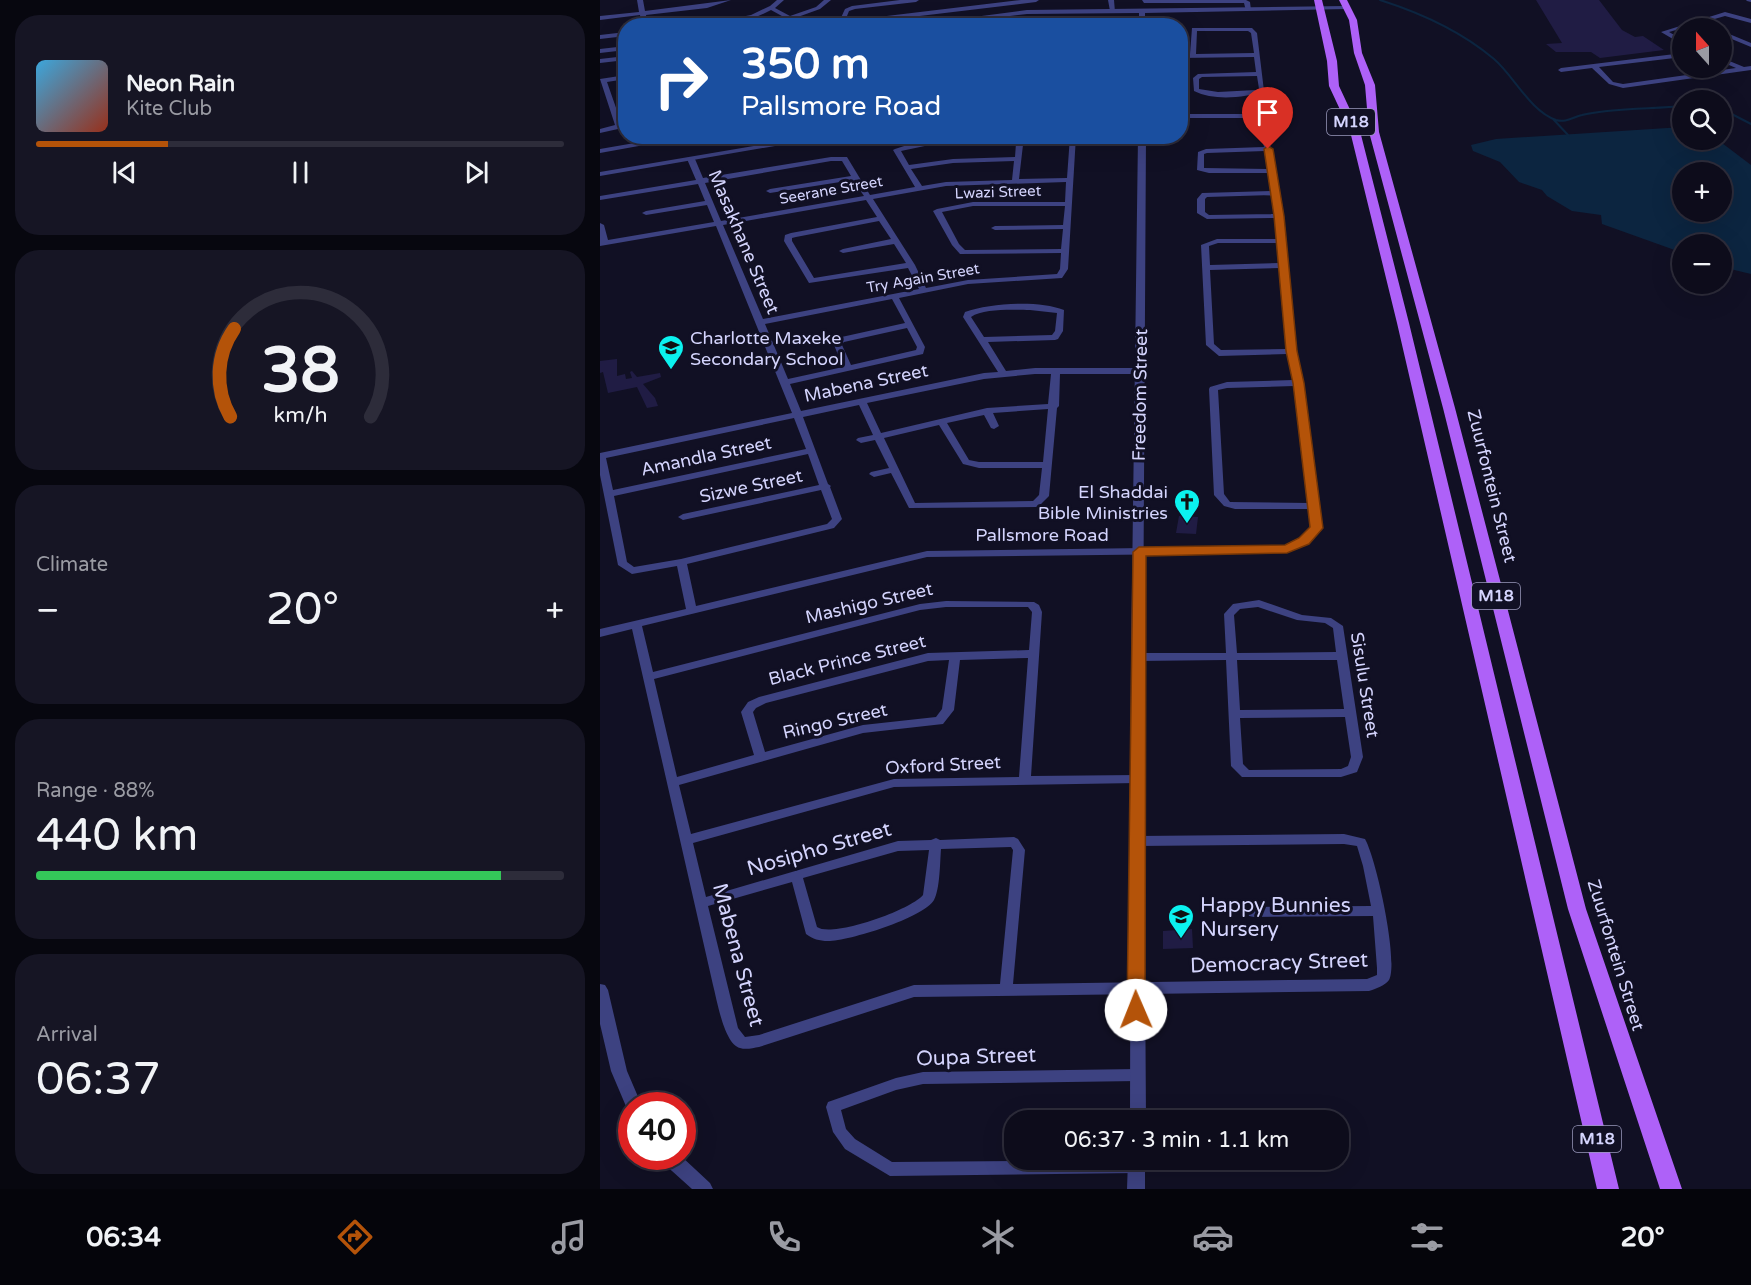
<!DOCTYPE html>
<html lang="en">
<head>
<meta charset="utf-8">
<style>
  :root { --surface:#0d0c1b; --page:#161524; --text:#f1f3f6; --muted:#9a9ba3; --line:#2d2c3a; --accent:#b45309 }
  body { margin:0; font-family:"Varela Round",sans-serif; background:var(--page); color:var(--text); height:100vh; display:flex; flex-direction:column; font-size:22px; white-space:nowrap }
  * { box-sizing:border-box; margin:0 }
  p { font-size:20px; color:var(--muted) }
  .icon { flex:none; width:33px; height:33px; fill:none; stroke:currentColor; stroke-width:2; stroke-linecap:round; stroke-linejoin:round }
  .map { position:relative; flex:1; overflow:hidden }
  .panel { display:flex; flex-direction:column; gap:15px; padding:15px; background:#07070f; width:600px }
  .panel>* { flex:none }
  .hud { position:absolute; left:18px; top:18px; width:570px; height:126px; border-radius:24px; box-shadow:0 6px 24px #0002,0 0 0 2px var(--line); background:#1a4fa0; color:#fff; overflow:hidden }
  .needle { width:39px; rotate:339deg }
  .fabs { position:absolute; left:1072px; top:18px; display:grid; gap:12px }
  .fabs a { display:grid; place-items:center; width:60px; height:60px; border-radius:50%; background:var(--surface); box-shadow:0 6px 24px #0002,0 0 0 2px var(--line); font-size:30px }
  .speed { position:absolute; left:18px; top:1092px; display:flex; gap:12px; font-size:30px; font-weight:700; text-align:center }
  .speed>* { display:grid; place-content:center; width:78px; height:78px; border-radius:50%; background:var(--surface); box-shadow:0 6px 24px #0002,0 0 0 2px var(--line); line-height:1 }
  .speed .limit { border:9px solid #d22; background:#fff; color:#111 }
  .pin { position:absolute; display:grid; place-items:center; width:51px; height:51px; color:#fff; margin:-62px -26px; border-radius:50% 50% 50% 0; rotate:-45deg; box-shadow:0 0 6px #0007 }
  .pin .icon { rotate:45deg }
  .me { position:absolute; width:66px; margin:-33px; rotate:359deg; stroke-linejoin:round; filter:drop-shadow(0 0 4px #0008) }
  .turn { display:flex; align-items:center; gap:21px; height:126px; padding:0 24px; font-size:27px }
  .turn .icon { width:78px; height:78px; stroke-width:2.5 }
  .turn b { display:block; font-size:42px; line-height:51px }
  .big { font-size:45px; font-weight:600; line-height:1.1 }
  .panel .widget { flex:1; display:flex; flex-direction:column; justify-content:center; gap:9px; min-width:0; padding:0 21px; border-radius:24px; background:var(--page) }
  .panel .dial { align-items:center; gap:0 }
  .dial svg { height:156px; overflow:visible; fill:none; stroke:var(--line); stroke-width:7; stroke-linecap:round; text-anchor:middle }
  .dial text { fill:var(--text); stroke:none }
  .song { display:flex; align-items:center; gap:18px }
  .cover { width:72px; height:72px; border-radius:9px; background:linear-gradient(135deg,hsl(200 70% 55%),hsl(10 70% 35%)) }
  .played { height:6px; border-radius:3px; background:linear-gradient(90deg,var(--accent) 25%,var(--line) 25%) }
  .keys { display:flex; justify-content:space-around; direction:ltr }
  .heat { display:flex; justify-content:space-between; align-items:center; font-size:33px; direction:ltr }
  .charge { height:9px; border-radius:4px; background:linear-gradient(90deg,#34c759 88%,var(--line) 0) }
  .trip { position:absolute; left:404px; top:1110px; width:345px; height:60px; border-radius:24px; background:var(--surface); box-shadow:0 6px 24px #0002,0 0 0 2px var(--line); font-weight:600; line-height:60px; text-align:center }
  .menu { display:flex; height:96px; justify-content:space-around; align-items:center; background:#05050b; color:var(--muted) }
  .menu .icon { width:42px; height:42px }
  .menu .selected { color:var(--accent) }
  .menu b { font-size:27px; color:var(--text) }
  main { display:flex; flex:1; min-height:0 }
  .map>svg:first-child { display:block }
  .water { fill:#0c2540; fill-rule:evenodd }
  .lines { fill:none; stroke-linecap:round; stroke-linejoin:round }
  .stream { stroke:#0c2540; stroke-width:2 }
  .building { fill:#201c44 }
  .minor { fill:#3d4281; fill-rule:evenodd }
  .tertiary { fill:#3d4281; fill-rule:evenodd }
  .primary { fill:#ae61f8; fill-rule:evenodd }
  .route { fill:#b45309; stroke:#753606; stroke-width:1.5 }
  .labels { text-anchor:middle; dominant-baseline:central; stroke-width:6; stroke-linejoin:round; paint-order:stroke }
  .far-street-label { font-size:15px; fill:#d4d4fd; stroke:#111024 }
  .shield { fill:#111024; stroke:#9a99bc; stroke-width:1.5 }
  .shield-label { font-size:16px; font-weight:bold; fill:#d4d4fd }
  .street-label { font-size:18px; fill:#d4d4fd; stroke:#111024 }
  .poi-label { font-size:18px; fill:#d4d4fd; stroke:#111024; text-anchor:start }
  .near-street-label { font-size:21px; fill:#d4d4fd; stroke:#111024 }
  .near-poi-label { font-size:21px; fill:#d4d4fd; stroke:#111024; text-anchor:start }
</style>
</head>
<body>
<main>
<section class="panel">
<div class="widget">
<div class="song"><i class="cover"></i><div><b>Neon Rain</b><p>Kite Club</p></div></div>
<div class="played"></div>
<div class="keys"><svg class="icon" aria-label="previous" viewBox="0 0 24 24"><path d="M18 5L8 12l10 7zM5 5v14"/></svg><svg class="icon" aria-label="pause" viewBox="0 0 24 24"><path d="M8 5v14M16 5v14"/></svg><svg class="icon" aria-label="next" viewBox="0 0 24 24"><path d="M6 5l10 7-10 7zM19 5v14"/></svg></div>
</div>
<div class="widget dial"><svg viewBox="0 0 100 80">
<path d="M14 69A42 42 0 1 1 86 69"/>
<path d="M14 69A42 42 0 0 1 16 24" stroke="#b45309"/>
<text x="50" y="56" font-size="32" font-weight="700">38</text>
<text x="50" y="72" font-size="11">km/h</text>
</svg></div>
<div class="widget"><p>Climate</p>
<div class="heat"><a>−</a><b class="big">20°</b><a>+</a></div>
</div>
<div class="widget"><p>Range · 88%</p><b class="big">440 km</b><div class="charge"></div></div>
<div class="widget"><p>Arrival</p><b class="big">06:37</b></div>
</section>
<div class="map">
<svg width="1151" height="1189" viewBox="0 0 1151 1189">
  <rect width="100%" height="100%" fill="#111024"/>
  <path class="water" d="M 1083,127 L 1083,140 L 1118,140 L 1151,165 L 1151,274 L 1122,267 L 1122,244 L 1083,244 L 1083,253 L 1002,224 L 1001,215 L 972,211 L 947,196 L 942,190 L 919,182 L 900,162 L 873,151 L 871,145 L 896,139 ZM 1083,172 L 1122,172 L 1122,212 L 1083,212 Z"/>
  <g class="lines">
    <path class="stream" d="M 780,0 C 821,13 861,31 894,59 C 914,76 930,111 956,120 C 966,123 973,117 982,115 C 1008,108 1054,109 1083,106
      M 1122,109 L 1151,124
      M 953,119 L 969,136"/>
  </g>
  <path class="building" d="M 936,0 L 999,0 L 1022,30 L 1035,37 L 1043,36 L 1064,50 L 1000,58 L 991,52 L 956,52 L 946,44 L 962,43 Z
    M 17,359 L 17,376 L 25,374 L 26,379 L 32,378 L 30,372 L 32,371 L 37,377 L 60,373 L 61,377 L 43,384 L 55,398 L 58,406 L 47,408 L 37,387 L 8,393 L 3,372 L 0,373 L 0,361 Z
    M 579,516 L 598,517 L 596,534 L 576,533 Z
    M 592,929 L 593,948 L 563,949 L 563,931 Z"/>
  <g class="lines">
    <path class="minor" d="M 37,0 L 43,0 L 45,11 L 131,0 L 107,8 L 46,15 L 48,26 L 42,26 L 40,15 L 0,20 L 0,16 L 39,12 Z
      M 177,0 L 184,0 L 175,8 L 190,16 L 216,7 L 224,0 L 231,0 L 220,9 L 195,18 L 208,26 L 200,26 L 171,10 C 148,23 121,26 95,26 L 151,15 L 170,6 Z
      M 300,0 L 319,0 L 316,2 L 255,9 L 249,11 L 245,21 L 421,0 L 439,0 L 436,2 L 236,26 L 214,26 L 239,22 L 245,9 L 252,6 Z
      M 508,0 L 514,0 L 515,12 L 510,11 Z
      M 542,0 L 646,0 L 650,2 L 651,10 L 646,11 L 644,3 L 544,3 Z
      M 1146,0 L 1151,0 L 1151,2 L 1147,1 Z
      M 1125,12 L 1151,19 L 1151,23 L 1125,16 L 1069,32 L 1083,40 L 1083,45 L 1061,32 Z
      M 592,28 L 652,28 L 657,33 L 664,91 C 644,98 614,101 594,91 L 593,78 L 598,74 L 656,72 L 654,57 L 580,58 L 580,54 L 590,54 ZM 597,31 L 648,31 L 651,33 L 654,53 L 596,54 ZM 657,76 L 659,89 L 656,90 L 618,92 L 599,89 L 599,79 L 602,77 Z
      M 1122,31 L 1151,43 L 1151,47 L 1122,35 Z
      M 26,32 L 26,36 L 0,39 L 0,35 Z
      M 26,46 L 26,50 L 0,53 L 0,49 Z
      M 1083,53 L 1083,57 L 999,67 L 1013,82 L 1023,84 L 1136,68 L 1122,62 L 1122,58 L 1144,67 L 1151,66 L 1151,70 L 1023,88 L 1009,84 L 992,68 L 961,72 L 958,70 L 961,68 Z
      M 26,75 L 26,79 L 7,82 L 22,125 L 18,129 L 0,133 L 0,129 L 15,125 L 0,79 Z
      M 580,114 L 650,114 L 661,118 L 667,127 L 683,216 L 695,351 L 702,383 L 721,521 C 718,542 699,550 680,553 L 327,557 L 42,626 L 53,672 L 320,604 L 346,601 L 434,602 L 439,605 L 442,612 L 431,776 L 537,775 L 541,776 L 543,779 L 541,782 L 537,783 L 294,787 L 93,843 L 106,897 L 298,841 L 331,840 L 336,838 L 340,840 L 414,837 L 418,839 L 425,850 L 413,984 L 767,979 L 777,975 L 777,968 L 773,916 L 654,917 L 649,916 L 648,912 L 649,908 L 654,907 L 771,906 L 763,866 L 757,846 L 744,844 L 538,846 L 534,844 L 532,841 L 534,838 L 538,836 L 744,834 L 765,839 C 776,858 799,961 789,980 C 786,985 775,989 769,991 L 314,997 L 159,1047 C 153,1048 146,1050 140,1048 C 124,1044 117,1000 113,985 L 32,629 L 0,637 L 0,629 L 86,609 L 77,566 L 32,574 L 18,565 L 0,475 L 0,453 L 192,413 L 116,226 L 0,246 L 0,223 L 4,225 L 8,240 L 114,222 L 107,205 L 46,215 L 42,213 L 46,211 L 105,201 L 98,184 L 0,200 L 0,196 L 96,180 L 87,159 L 91,157 L 95,159 L 103,178 L 231,157 L 247,157 L 270,195 L 315,187 L 293,150 L 295,149 C 333,136 382,131 421,141 L 423,145 L 419,179 L 467,178 L 470,136 L 476,136 L 468,269 L 462,278 L 368,284 L 299,298 L 325,347 L 323,354 L 190,384 L 201,411 L 384,373 L 398,372 L 363,317 L 365,312 C 391,303 438,300 464,310 L 463,331 L 458,339 L 455,340 L 388,342 L 406,371 L 435,368 L 540,368 L 544,371 L 540,374 L 460,374 L 459,406 L 457,408 L 449,496 L 439,506 L 436,507 L 309,508 L 291,473 L 274,477 L 269,474 L 271,472 L 289,468 L 275,440 L 261,443 L 256,440 L 258,438 L 273,435 L 259,405 L 203,417 L 228,484 L 231,486 L 230,487 L 242,519 L 234,528 L 87,564 L 96,606 L 327,551 L 685,546 C 707,539 712,531 710,509 L 635,509 L 624,506 L 614,495 L 609,389 L 610,387 L 627,382 L 693,380 L 687,354 L 619,356 L 606,345 L 601,245 L 617,239 L 677,239 L 675,218 L 607,219 L 597,213 L 597,199 L 602,193 L 671,191 L 668,173 L 609,173 L 597,170 L 598,152 L 606,149 L 664,147 C 662,135 663,122 649,118 L 580,118 ZM 376,140 L 394,140 L 416,143 L 415,157 L 353,159 L 309,165 L 301,151 L 339,143 ZM 665,151 L 667,169 L 604,168 L 604,154 L 607,153 ZM 231,161 L 242,161 L 251,176 L 170,189 L 166,191 L 170,193 L 253,180 L 264,196 L 121,221 L 105,183 ZM 414,161 L 412,180 L 346,182 L 322,186 L 311,169 L 353,163 ZM 466,182 L 465,202 L 373,202 L 337,209 L 333,211 L 352,245 L 360,254 L 461,253 L 460,269 L 457,274 L 368,280 L 326,288 L 315,265 L 273,199 L 346,186 ZM 672,195 L 675,214 L 609,215 L 605,212 L 605,199 L 607,197 ZM 266,200 L 277,217 L 191,233 L 185,235 L 184,241 L 209,283 L 308,268 L 319,289 L 163,319 L 123,225 ZM 373,206 L 465,206 L 463,225 L 395,226 L 391,228 L 395,230 L 463,229 L 461,249 L 365,250 L 359,244 L 342,212 ZM 279,221 L 291,239 L 243,249 L 239,251 L 243,253 L 294,244 L 306,263 L 214,278 L 192,241 L 192,238 L 196,237 ZM 618,243 L 678,243 L 679,263 L 610,265 L 609,246 ZM 680,268 L 686,349 L 621,350 L 614,344 L 610,270 ZM 292,299 L 305,323 L 237,338 L 234,345 L 243,367 L 188,379 L 165,324 ZM 430,310 L 457,313 L 455,331 L 452,335 L 384,337 L 371,317 C 384,308 414,310 430,310 ZM 307,328 L 317,347 L 316,350 L 251,365 L 242,345 L 244,342 ZM 435,374 L 451,374 L 448,404 L 387,408 L 281,433 L 267,403 L 384,379 ZM 694,386 L 709,503 L 630,502 L 624,494 L 618,390 L 627,388 ZM 448,409 L 443,462 L 379,462 L 369,460 L 347,423 L 384,415 L 391,428 L 394,429 L 399,426 L 393,413 ZM 194,418 L 206,449 L 13,490 L 6,458 ZM 339,425 L 363,464 L 379,468 L 442,468 L 439,495 L 433,501 L 315,503 L 284,438 ZM 208,454 L 219,485 L 83,514 L 78,517 L 83,520 L 221,490 L 232,519 L 227,524 L 81,559 L 34,567 L 27,562 L 14,496 ZM 346,607 L 428,607 L 432,612 L 429,650 L 328,653 L 159,697 L 148,702 L 141,712 L 154,755 L 77,777 L 54,679 L 320,610 ZM 428,658 L 419,777 L 294,779 L 91,834 L 79,785 L 263,733 L 343,724 L 354,710 L 360,660 ZM 349,660 L 342,709 L 336,717 L 263,725 L 165,752 L 153,712 L 156,708 L 166,703 L 328,661 ZM 411,847 L 413,850 L 400,984 L 314,985 L 159,1035 L 145,1037 L 138,1028 L 108,906 L 192,882 L 206,934 C 213,939 219,941 228,941 C 249,941 323,918 334,900 C 340,889 340,862 341,849 ZM 329,850 L 323,895 C 311,910 232,938 217,927 L 203,878 L 298,851 Z
      M 75,136 L 94,136 L 0,153 L 0,149 Z
      M 659,600 L 702,615 L 731,618 L 743,626 L 763,757 L 757,772 L 741,777 L 642,777 L 631,766 L 626,660 L 537,661 L 532,657 L 537,653 L 626,653 L 624,614 L 633,604 ZM 658,607 L 697,620 L 725,623 L 733,628 L 736,652 L 637,653 L 634,615 L 640,609 ZM 637,660 L 737,660 L 744,709 L 640,710 ZM 745,717 L 751,757 L 748,766 L 741,769 L 649,770 L 643,764 L 640,718 Z
      M 538,1069 L 543,1071 L 545,1075 L 543,1079 L 538,1081 L 323,1084 L 296,1090 L 241,1110 L 246,1129 L 255,1139 L 292,1162 L 538,1160 L 542,1161 L 544,1166 L 542,1171 L 537,1173 L 290,1176 L 245,1149 L 233,1132 L 226,1107 L 228,1102 L 296,1078 L 323,1072 Z"/>
    <path class="tertiary" d="M 745,6 L 748,8 L 747,9 L 545,13 L 545,26 L 539,26 L 539,13 L 427,14 L 330,26 L 305,26 L 427,10 Z
      M 26,56 L 26,60 L 0,63 L 0,59 Z
      M 212,136 L 233,136 L 0,176 L 0,172 Z
      M 538,136 L 546,136 L 543,657 L 546,1120 L 530,1120 L 531,657 Z
      M 0,984 L 5,985 L 8,990 L 27,1071 L 42,1106 L 32,1106 L 32,1112 L 28,1111 L 11,1071 L 0,1024 Z
      M 60,1156 L 81,1156 L 110,1183 L 113,1189 L 92,1189 L 62,1162 Z
      M 528,1160 L 545,1160 L 545,1189 L 527,1189 Z"/>
    <path class="primary" d="M 714,0 L 722,0 L 737,61 L 739,86 L 760,131 L 809,323 L 1019,1189 L 997,1189 L 797,323 L 750,131 L 729,86 L 727,61 Z
      M 739,0 L 747,0 L 757,20 L 762,53 L 775,85 L 779,132 L 855,408 L 986,909 L 1082,1189 L 1060,1189 L 968,909 L 843,408 L 769,132 L 765,85 L 754,53 L 749,20 Z"/>
  </g>
  <path class="route" d="M 668,146 L 673,149 L 684,216 L 697,351 L 704,383 L 723,528 L 709,544 L 687,553 L 546,556 L 545,1010 L 543,1015 L 536,1017 L 530,1015 L 527,1010 L 533,552 L 539,547 L 685,545 L 699,538 L 710,527 L 693,383 L 686,351 L 674,216 L 664,149 Z"/>
  <defs>
    <symbol id="school-pin" viewBox="-11 -11 22 30"><path d="M0 17L-7.5 6A9.5 9.5 0 1 1 7.5 6Z" fill="#0bf2ef" stroke="#111024"/><path d="M0-5L7-2L0 1L-7-2ZM-4 1L0 2.5L4 1V4Q0 6-4 4Z" fill="#111"/></symbol>
    <symbol id="church-pin" viewBox="-11 -11 22 30"><path d="M0 17L-7.5 6A9.5 9.5 0 1 1 7.5 6Z" fill="#0bf2ef" stroke="#111024"/><path d="M-1.2-6h2.4v3.5h3.3v2.4h-3.3V6h-2.4V-.1h-3.3v-2.4h3.3Z" fill="#111"/></symbol>
  </defs>
  <g fill-rule="evenodd">
    <use href="#school-pin" x="56" y="333" width="30" height="40"/>
    <use href="#church-pin" x="572" y="487" width="30" height="40"/>
    <use href="#school-pin" x="566" y="902" width="30" height="40"/>
  </g>
  <g class="labels">
    <g class="far-street-label">
      <text transform="translate(231 190) rotate(-10)">Seerane Street</text>
      <text transform="translate(398 192) rotate(-2)">Lwazi Street</text>
      <text transform="translate(323 278) rotate(-10)">Try Again Street</text>
    </g>
    <g class="shield">
      <rect x="727" y="109" width="48" height="26" rx="4.5"/>
      <rect x="872" y="583" width="48" height="26" rx="4.5"/>
      <rect x="973" y="1126" width="48" height="26" rx="4.5"/>
    </g>
    <g class="shield-label">
      <text x="751" y="122">M18</text>
      <text x="896" y="596">M18</text>
      <text x="997" y="1139">M18</text>
    </g>
    <g class="street-label">
      <text transform="translate(144 242) rotate(67)">Masakhane Street</text>
      <text transform="translate(266 383) rotate(-12)">Mabena Street</text>
      <text transform="translate(540 395) rotate(-89)">Freedom Street</text>
      <text transform="translate(106 456) rotate(-12)">Amandla Street</text>
      <text transform="translate(151 486) rotate(-12)">Sizwe Street</text>
      <text transform="translate(892 486) rotate(76)">Zuurfontein Street</text>
      <text x="442" y="535">Pallsmore Road</text>
      <text transform="translate(269 603) rotate(-13)">Mashigo Street</text>
      <text transform="translate(247 660) rotate(-14)">Black Prince Street</text>
      <text transform="translate(765 685) rotate(81)">Sisulu Street</text>
      <text transform="translate(235 721) rotate(-13)">Ringo Street</text>
      <text transform="translate(343 765) rotate(-3)">Oxford Street</text>
      <text transform="translate(1016 955) rotate(73)">Zuurfontein Street</text>
    </g>
    <g class="poi-label">
      <text x="90" y="338">Charlotte Maxeke<tspan x="90" dy="21">Secondary School</tspan></text>
      <text x="568" y="492" text-anchor="end">El Shaddai<tspan x="568" dy="21">Bible Ministries</tspan></text>
    </g>
    <g class="near-street-label">
      <text transform="translate(219 849) rotate(-16)">Nosipho Street</text>
      <text transform="translate(138 955) rotate(75)">Mabena Street</text>
      <text transform="translate(679 963) rotate(-2)">Democracy Street</text>
      <text transform="translate(376 1057) rotate(-2)">Oupa Street</text>
    </g>
    <g class="near-poi-label">
      <text x="600" y="905">Happy Bunnies<tspan x="600" dy="24">Nursery</tspan></text>
    </g>
  </g>
</svg>
<div class="fabs">
<a><svg class="needle" viewBox="-14 -14 28 28"><path d="M0-13l5 13h-10z" fill="#e53935"/><path d="M0 13l5-13h-10z" fill="#9a9ba3"/></svg></a>
<a><svg class="icon" aria-label="search" viewBox="0 0 24 24"><circle cx="10" cy="10" r="6"/><path d="M15 15l6 6"/></svg></a>
<a>+</a>
<a>−</a>
</div>
<div class="speed"><div class="limit">40</div></div>
<div class="pin" style="left:668px;top:149px;background:#d93025"><svg class="icon" aria-label="arrive" viewBox="0 0 24 24"><path d="M6 21V4h12l-3 4 3 4H6"/></svg></div>
<svg class="me" style="left:536px;top:1010px" viewBox="-20 -20 40 40"><circle r="19" fill="#fff"/><path d="M0-13L10 11 0 6-10 11z" fill="#b45309"/></svg>
<div class="trip">06:37 · 3 min · 1.1 km</div>
<div class="hud">
<div class="turn"><svg class="icon" aria-label="right" viewBox="0 0 24 24"><path d="M7 20v-9h11M14 6l5 5-5 5"/></svg><div><b>350 m</b>Pallsmore Road</div></div>
</div>
</div>
</main>
<nav class="menu">
<b>06:34</b>
<svg class="icon selected" aria-label="directions" viewBox="0 0 24 24"><path d="M12 3l9 9-9 9-9-9zM9 14v-3h6M13 9l2 2-2 2"/></svg>
<svg class="icon" aria-label="music" viewBox="0 0 24 24"><path d="M9 18V5l10-2v13"/><circle cx="6" cy="18" r="3"/><circle cx="16" cy="16" r="3"/></svg>
<svg class="icon" aria-label="phone" viewBox="0 0 24 24"><path d="M5 4h4l2 5-3 2q2 4 5 5l2-3 5 2v4C11 20 4 13 5 4z"/></svg>
<svg class="icon" aria-label="climate" viewBox="0 0 24 24"><path d="M12 3v18M4 7l16 10M4 17L20 7"/></svg>
<svg class="icon" aria-label="car" viewBox="0 0 24 24"><path d="M5 17H2v-5l4-1 3-4h7l3 4 3 1v5h-3M9 17h6M6 11h13"/><circle cx="7" cy="17" r="2"/><circle cx="17" cy="17" r="2"/></svg>
<svg class="icon" aria-label="filters" viewBox="0 0 24 24"><path d="M4 7h16M4 17h16"/><circle cx="9" cy="7" r="2"/><circle cx="15" cy="17" r="2"/></svg>
<b>20°</b>
</nav>
</body>
</html>
